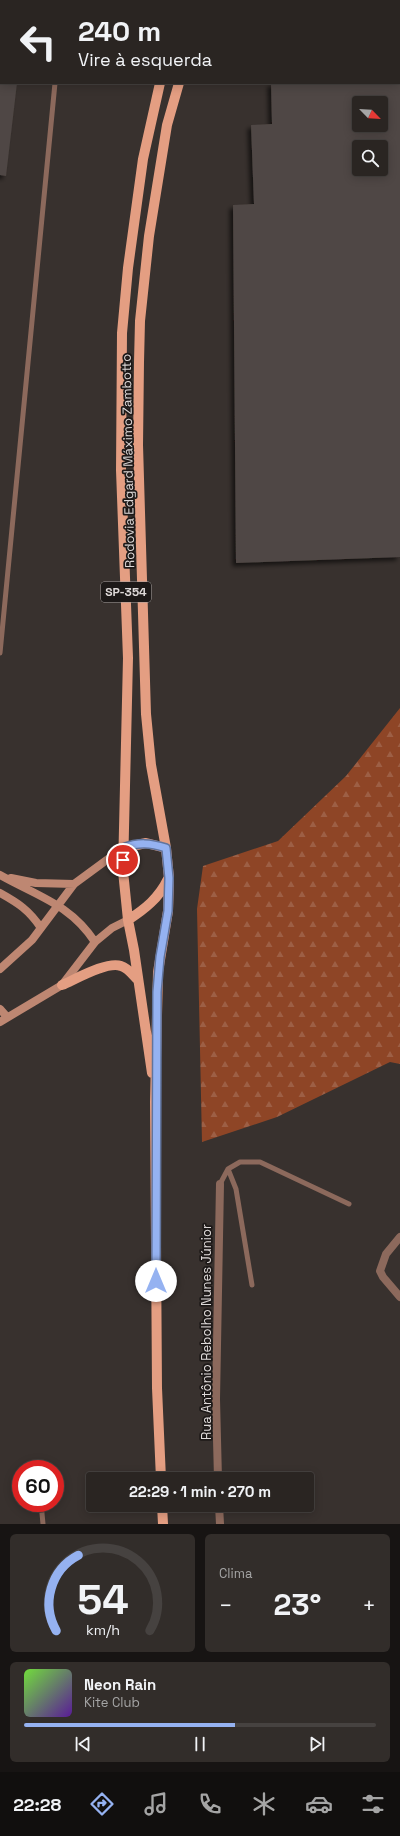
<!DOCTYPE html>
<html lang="pt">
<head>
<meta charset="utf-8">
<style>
  :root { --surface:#2a2522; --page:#322d2a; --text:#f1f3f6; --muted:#a5a5a5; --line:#464240; --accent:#95b2f1 }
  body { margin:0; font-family:"Space Grotesk",sans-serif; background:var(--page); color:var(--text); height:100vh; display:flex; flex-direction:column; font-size:15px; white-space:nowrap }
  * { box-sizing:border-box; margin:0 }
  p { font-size:13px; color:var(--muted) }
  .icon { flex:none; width:22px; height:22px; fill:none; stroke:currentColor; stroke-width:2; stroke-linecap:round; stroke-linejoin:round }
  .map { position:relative; height:1524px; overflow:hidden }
  .side { display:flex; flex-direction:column; gap:10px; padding:10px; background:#171413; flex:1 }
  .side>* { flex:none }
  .hud { position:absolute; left:0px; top:0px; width:400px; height:84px; box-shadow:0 2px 10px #0003,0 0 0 1px var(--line); background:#2a2522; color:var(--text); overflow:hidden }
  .needle { width:26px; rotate:115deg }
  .controls { position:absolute; left:352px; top:96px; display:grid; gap:8px }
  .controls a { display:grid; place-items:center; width:36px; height:36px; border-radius:4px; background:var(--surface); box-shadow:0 2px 10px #0003,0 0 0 1px var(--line); font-size:20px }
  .speed { position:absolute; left:12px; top:1460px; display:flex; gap:8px; font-size:20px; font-weight:700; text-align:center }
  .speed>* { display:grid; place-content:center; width:52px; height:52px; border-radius:50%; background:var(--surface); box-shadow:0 2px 10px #0003,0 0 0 1px var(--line); line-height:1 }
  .speed .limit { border:6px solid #d22; background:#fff; color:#111 }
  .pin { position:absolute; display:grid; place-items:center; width:34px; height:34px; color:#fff; margin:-17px; border:2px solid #fff; border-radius:50%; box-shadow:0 1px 4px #0007 }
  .me { position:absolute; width:44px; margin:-22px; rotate:0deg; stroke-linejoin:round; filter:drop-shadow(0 0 3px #0008) }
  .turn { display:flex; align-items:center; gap:14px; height:84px; padding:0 12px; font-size:18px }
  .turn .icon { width:52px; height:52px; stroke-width:2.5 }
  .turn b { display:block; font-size:28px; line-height:34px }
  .big { font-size:30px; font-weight:700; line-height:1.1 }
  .side .widget { flex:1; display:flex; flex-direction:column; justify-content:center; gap:6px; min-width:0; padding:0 14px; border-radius:6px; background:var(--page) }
  .side .dial { align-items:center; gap:0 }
  .dial svg { height:104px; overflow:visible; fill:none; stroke:var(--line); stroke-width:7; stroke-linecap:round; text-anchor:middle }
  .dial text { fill:var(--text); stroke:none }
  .song { display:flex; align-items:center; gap:12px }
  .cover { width:48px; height:48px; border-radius:6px; background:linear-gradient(135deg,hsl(100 70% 55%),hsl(270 70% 35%)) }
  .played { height:4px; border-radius:2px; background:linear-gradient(90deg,var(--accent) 60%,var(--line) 60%) }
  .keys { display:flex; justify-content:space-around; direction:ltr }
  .heat { display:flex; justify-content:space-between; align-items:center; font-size:22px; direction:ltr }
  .side .tiles { flex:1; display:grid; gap:10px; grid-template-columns:1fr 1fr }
  .widget:last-child { grid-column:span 2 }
  .trip { position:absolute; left:86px; top:1472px; width:228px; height:40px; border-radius:4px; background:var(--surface); box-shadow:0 2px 10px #0003,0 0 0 1px var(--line); font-weight:700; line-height:40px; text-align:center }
  .tabs { display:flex; height:64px; justify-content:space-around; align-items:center; background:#110f0e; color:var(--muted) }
  .tabs .icon { width:28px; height:28px }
  .tabs .selected { color:var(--accent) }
  .tabs b { font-size:18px; color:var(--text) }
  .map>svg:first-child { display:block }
  .forest { fill:url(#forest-firs) }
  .building { fill:#4f4744; fill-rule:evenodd; filter:url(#shadow) }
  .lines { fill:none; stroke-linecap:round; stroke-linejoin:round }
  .lane { stroke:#8c695c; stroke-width:5 }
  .street { stroke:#8c695c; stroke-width:8 }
  .secondary { stroke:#be8772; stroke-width:8 }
  .primary { stroke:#e49e82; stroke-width:10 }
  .route-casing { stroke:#61749d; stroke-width:10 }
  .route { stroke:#95b2f1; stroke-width:7 }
  .labels { text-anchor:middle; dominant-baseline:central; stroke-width:3.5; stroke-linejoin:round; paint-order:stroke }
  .shield { fill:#1d1918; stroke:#a49f9e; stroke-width:1 }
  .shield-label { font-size:12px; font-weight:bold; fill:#ded9d8 }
  .street-label { font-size:13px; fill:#ded9d8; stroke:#1d1918 }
</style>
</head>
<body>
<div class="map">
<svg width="400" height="1524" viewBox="0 0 400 1524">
  <defs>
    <pattern id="forest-firs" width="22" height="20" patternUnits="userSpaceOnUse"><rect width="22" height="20" fill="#8e4526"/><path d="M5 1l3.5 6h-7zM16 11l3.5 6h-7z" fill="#9d5f45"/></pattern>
    <filter id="shadow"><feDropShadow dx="-3.5" dy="3.5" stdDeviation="2" flood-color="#0009"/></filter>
  </defs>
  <rect width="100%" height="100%" fill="#38312e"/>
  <path class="forest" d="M 400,708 L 400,1064 L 390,1062 L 277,1117 L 202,1142 L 197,909 L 203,866 L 278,841 L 346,776 Z"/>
  <path class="building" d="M 0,83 L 17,83 L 6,176 L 0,175 Z
    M 271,83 L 400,83 L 400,557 L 236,563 L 233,205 L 254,204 L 251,125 L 272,124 ZM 359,103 L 381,103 L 381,125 L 359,125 ZM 359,147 L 381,147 L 381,169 L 359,169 Z"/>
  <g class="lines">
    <path class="lane" d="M 63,1 L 63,0
      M 0,653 L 55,83
      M 228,1169 L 236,1189 L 252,1285
      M 220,1184 L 228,1169 L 240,1162 L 260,1162 L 349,1204
      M 37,1466 L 37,1469
      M 41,1503 L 43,1524"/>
    <path class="street" d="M 400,1237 L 386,1254 L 380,1271 L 383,1277 L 400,1297
      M 218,1479 L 216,1399 L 220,1184
      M 219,1505 L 220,1524"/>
    <path class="secondary" d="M 0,875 C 37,896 70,904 95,942
      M 11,878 L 36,883 L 74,884
      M 0,893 C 18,903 29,910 41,928
      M 0,969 L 32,940 L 74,884 L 123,848
      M 0,1009 L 7,1017
      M 0,1022 L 62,985 L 95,942 L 112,928 L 128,920"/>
    <path class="primary" d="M 188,1 L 188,0
      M 210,1 L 210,0
      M 123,848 L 146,843 L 166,848
      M 128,920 C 145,909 159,898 168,879
      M 62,985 C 76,979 107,961 121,966 C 128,968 133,975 138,980
      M 152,1073 L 134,950 L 128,920 L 123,871 L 128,658 L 121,470 L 122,333 L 128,268 L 143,159 L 160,83
      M 161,1479 L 157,1388 L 155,1102 L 158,972 L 168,911 L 169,878 L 166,848 L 151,765 L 146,714 L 138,445 L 139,362 L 140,321 L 149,236 L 167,125 L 179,83
      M 162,1505 L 163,1524"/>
  </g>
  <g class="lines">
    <defs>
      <path id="route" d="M 123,860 L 123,848 C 139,842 150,843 166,848 L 169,878 L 168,911 L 160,957 L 157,992 L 156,1281"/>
    </defs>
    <use href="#route" class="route-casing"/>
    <use href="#route" class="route"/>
  </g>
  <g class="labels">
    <rect class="shield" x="101" y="582" width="50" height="20" rx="3"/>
    <g class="shield-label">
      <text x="126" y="592">SP-354</text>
    </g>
    <g class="street-label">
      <text transform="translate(128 461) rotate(-91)">Rodovia Edgard Máximo Zambotto</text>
      <text transform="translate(206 1332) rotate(-90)">Rua Antônio Rebolho Nunes Júnior</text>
    </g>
  </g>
</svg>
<div class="controls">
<a><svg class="needle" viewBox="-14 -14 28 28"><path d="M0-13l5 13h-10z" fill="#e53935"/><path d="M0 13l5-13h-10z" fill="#a5a5a5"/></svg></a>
<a><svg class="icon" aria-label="search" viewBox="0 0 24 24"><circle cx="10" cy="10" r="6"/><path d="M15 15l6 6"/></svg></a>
</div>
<div class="speed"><div class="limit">60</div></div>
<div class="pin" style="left:123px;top:860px;background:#d93025"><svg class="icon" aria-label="arrive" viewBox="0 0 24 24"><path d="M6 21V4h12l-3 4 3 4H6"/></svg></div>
<svg class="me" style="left:156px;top:1281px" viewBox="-20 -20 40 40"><circle r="19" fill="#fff"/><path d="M0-13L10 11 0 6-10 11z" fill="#95b2f1"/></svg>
<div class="trip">22:29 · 1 min · 270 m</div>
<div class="hud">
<div class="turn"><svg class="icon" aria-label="left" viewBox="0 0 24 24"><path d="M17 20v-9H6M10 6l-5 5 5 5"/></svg><div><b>240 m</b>Vire à esquerda</div></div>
</div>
</div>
<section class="side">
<div class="tiles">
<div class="widget dial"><svg viewBox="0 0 100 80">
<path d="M14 69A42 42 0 1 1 86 69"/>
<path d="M14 69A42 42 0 0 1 31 11" stroke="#95b2f1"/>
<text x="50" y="56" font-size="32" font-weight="700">54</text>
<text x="50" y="72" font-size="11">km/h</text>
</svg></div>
<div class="widget"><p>Clima</p>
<div class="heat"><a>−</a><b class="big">23°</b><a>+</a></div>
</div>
<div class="widget">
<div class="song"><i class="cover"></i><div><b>Neon Rain</b><p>Kite Club</p></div></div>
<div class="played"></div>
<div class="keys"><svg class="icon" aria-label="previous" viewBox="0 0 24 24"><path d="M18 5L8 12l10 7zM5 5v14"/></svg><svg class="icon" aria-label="pause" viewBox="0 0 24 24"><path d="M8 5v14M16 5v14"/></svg><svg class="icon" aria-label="next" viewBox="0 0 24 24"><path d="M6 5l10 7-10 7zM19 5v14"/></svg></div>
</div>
</div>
</section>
<nav class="tabs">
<b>22:28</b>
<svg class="icon selected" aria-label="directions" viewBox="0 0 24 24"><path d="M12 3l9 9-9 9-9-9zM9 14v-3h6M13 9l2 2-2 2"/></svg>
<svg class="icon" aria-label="music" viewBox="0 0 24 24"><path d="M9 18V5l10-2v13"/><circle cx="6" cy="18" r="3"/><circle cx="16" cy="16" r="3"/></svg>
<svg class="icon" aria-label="phone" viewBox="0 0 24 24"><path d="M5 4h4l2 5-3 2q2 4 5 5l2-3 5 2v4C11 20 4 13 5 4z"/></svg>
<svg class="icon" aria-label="climate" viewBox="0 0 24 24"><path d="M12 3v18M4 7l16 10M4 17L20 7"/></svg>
<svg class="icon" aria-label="car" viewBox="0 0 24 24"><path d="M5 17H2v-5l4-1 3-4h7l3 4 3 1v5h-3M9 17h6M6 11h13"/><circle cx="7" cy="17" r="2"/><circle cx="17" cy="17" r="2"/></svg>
<svg class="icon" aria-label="filters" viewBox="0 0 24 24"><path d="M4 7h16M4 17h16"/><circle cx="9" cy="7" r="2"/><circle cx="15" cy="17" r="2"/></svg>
</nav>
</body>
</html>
